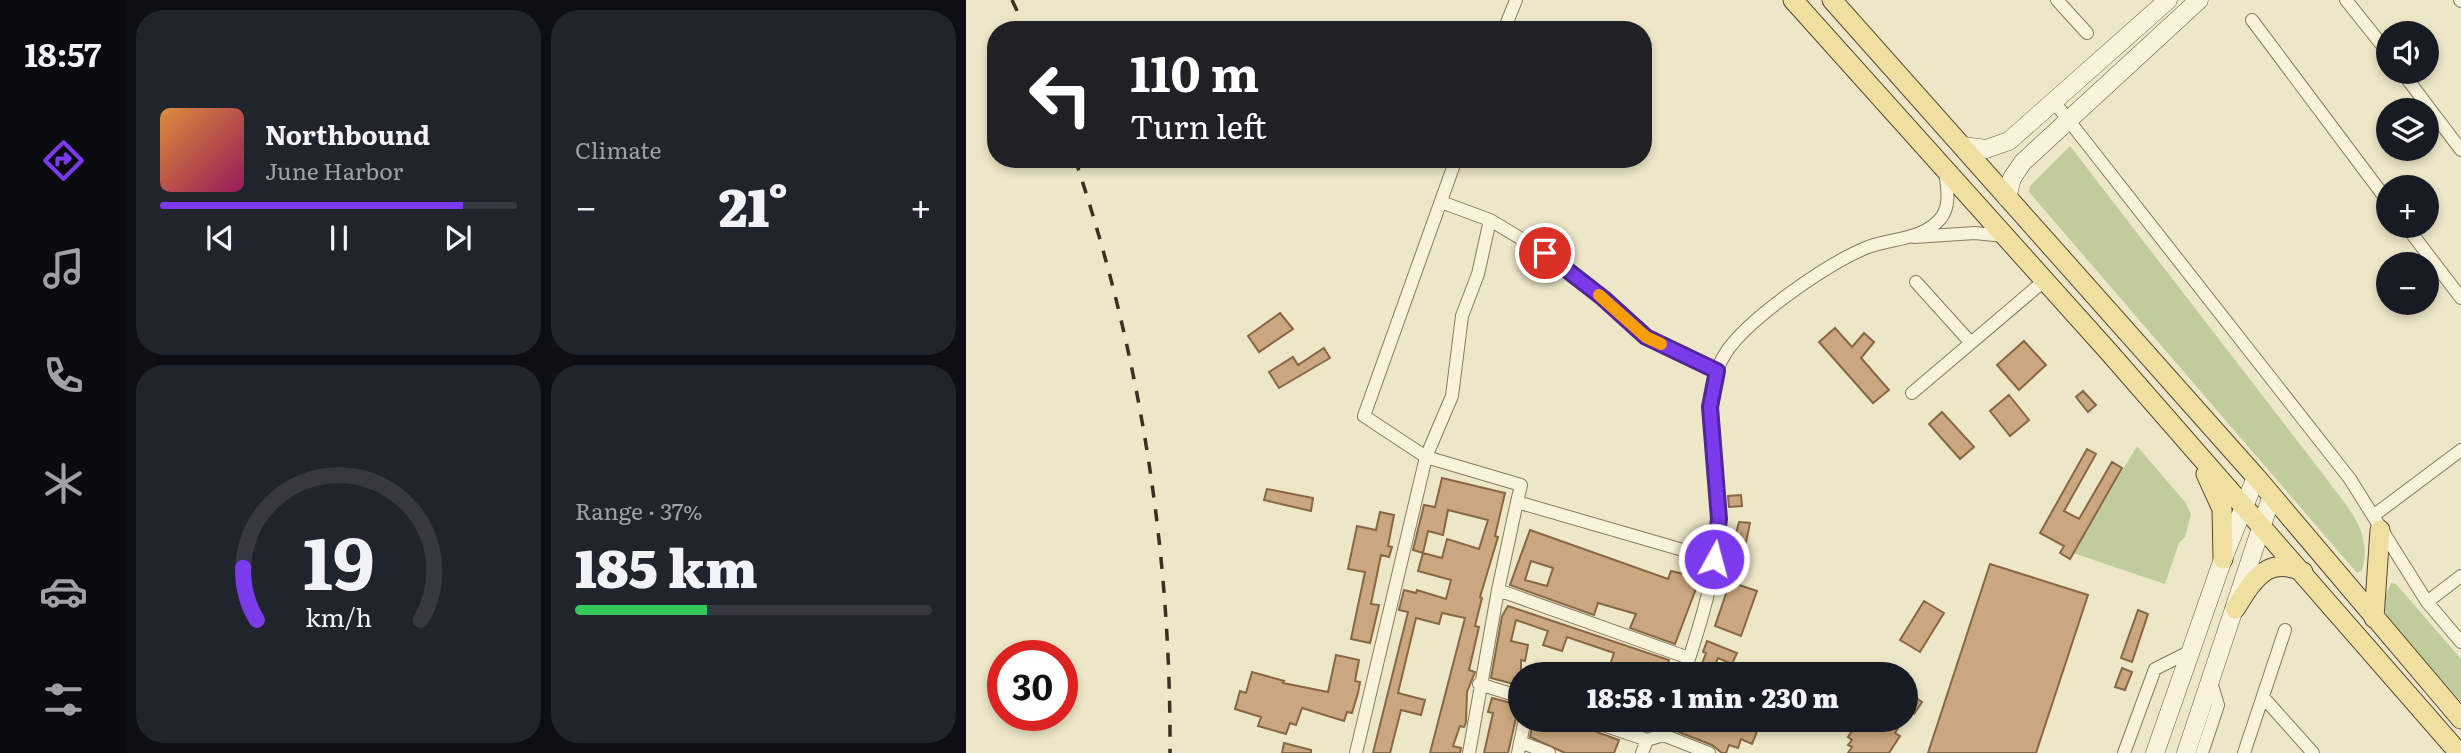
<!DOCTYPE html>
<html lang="en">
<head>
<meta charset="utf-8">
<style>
  :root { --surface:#171b24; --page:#20242c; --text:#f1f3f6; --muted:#9ea1a6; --line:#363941; --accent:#7c3aed }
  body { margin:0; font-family:Literata,serif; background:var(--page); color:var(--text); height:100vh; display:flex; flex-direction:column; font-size:26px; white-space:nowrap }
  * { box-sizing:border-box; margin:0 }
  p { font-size:23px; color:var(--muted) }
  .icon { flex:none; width:38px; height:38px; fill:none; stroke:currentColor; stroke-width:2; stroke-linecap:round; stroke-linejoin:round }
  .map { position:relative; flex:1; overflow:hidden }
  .panel { display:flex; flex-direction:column; gap:10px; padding:10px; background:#0d0f14; width:840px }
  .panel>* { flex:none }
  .hud { position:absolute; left:21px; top:21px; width:665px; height:147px; border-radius:28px; box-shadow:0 4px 10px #0003; background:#202124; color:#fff; overflow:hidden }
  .tools { position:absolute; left:1410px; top:21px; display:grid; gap:14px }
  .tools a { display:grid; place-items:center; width:63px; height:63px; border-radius:50%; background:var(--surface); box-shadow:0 4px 10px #0003; font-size:35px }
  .speed { position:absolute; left:21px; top:640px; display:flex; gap:14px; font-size:35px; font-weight:700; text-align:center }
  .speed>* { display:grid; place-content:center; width:91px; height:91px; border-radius:50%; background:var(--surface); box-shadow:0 4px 10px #0003; line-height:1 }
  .speed .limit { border:10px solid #d22; background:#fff; color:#111 }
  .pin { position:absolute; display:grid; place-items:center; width:60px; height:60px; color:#fff; margin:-30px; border:4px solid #fff; border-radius:50%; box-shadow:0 2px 7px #0007 }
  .me { position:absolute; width:77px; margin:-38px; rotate:7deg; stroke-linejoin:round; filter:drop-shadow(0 0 5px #0008) }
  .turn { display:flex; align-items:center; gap:24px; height:147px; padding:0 28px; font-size:32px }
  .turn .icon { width:91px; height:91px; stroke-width:2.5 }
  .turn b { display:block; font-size:49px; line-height:60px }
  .big { font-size:52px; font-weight:800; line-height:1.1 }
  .panel .tile { flex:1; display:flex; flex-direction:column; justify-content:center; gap:10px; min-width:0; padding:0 24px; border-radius:28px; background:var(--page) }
  .panel .dial { align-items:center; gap:0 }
  .dial svg { height:182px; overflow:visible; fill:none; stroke:var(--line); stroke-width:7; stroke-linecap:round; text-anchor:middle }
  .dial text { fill:var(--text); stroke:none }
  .song { display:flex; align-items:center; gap:21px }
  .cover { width:84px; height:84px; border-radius:10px; background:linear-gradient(135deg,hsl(30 70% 55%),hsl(330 70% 35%)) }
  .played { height:7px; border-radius:4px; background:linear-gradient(90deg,var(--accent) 85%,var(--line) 85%) }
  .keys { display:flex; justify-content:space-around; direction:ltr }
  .heat { display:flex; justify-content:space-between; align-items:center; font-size:38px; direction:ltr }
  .charge { height:10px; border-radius:5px; background:linear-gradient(90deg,#34c759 37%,var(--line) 0) }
  .panel .tiles { flex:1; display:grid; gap:10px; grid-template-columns:repeat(2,1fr) }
  .trip { position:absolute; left:542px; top:662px; width:410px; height:70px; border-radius:35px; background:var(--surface); box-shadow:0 4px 10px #0003; font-weight:800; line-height:70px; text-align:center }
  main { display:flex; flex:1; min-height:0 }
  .menu { display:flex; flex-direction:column; width:126px; justify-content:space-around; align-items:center; background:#090b0e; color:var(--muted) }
  .menu .icon { width:49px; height:49px }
  .menu .current { color:var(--accent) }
  .menu b { font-size:32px; color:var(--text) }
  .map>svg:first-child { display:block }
  .green { fill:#c0cc9c }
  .building { fill:#caa77f; stroke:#876744; stroke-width:2; fill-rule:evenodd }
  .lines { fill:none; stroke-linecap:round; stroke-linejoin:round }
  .street-casing { stroke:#897a5d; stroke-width:14 }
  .secondary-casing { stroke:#6b5b40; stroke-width:19 }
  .primary-casing { stroke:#574731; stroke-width:21 }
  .street { stroke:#f8f3db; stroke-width:12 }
  .secondary { stroke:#f8f3db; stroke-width:18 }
  .primary { stroke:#efe0a2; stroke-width:19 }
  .rail { stroke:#3a3020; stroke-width:3.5; stroke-dasharray:12 12; stroke-linecap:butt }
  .route-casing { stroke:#51269a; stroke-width:18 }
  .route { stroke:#7c3aed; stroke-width:12 }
  .slow { stroke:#f59e0b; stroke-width:12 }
</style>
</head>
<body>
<main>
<nav class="menu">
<b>18:57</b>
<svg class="icon current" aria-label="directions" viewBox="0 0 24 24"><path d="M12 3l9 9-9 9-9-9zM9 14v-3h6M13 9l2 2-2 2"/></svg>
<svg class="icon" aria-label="music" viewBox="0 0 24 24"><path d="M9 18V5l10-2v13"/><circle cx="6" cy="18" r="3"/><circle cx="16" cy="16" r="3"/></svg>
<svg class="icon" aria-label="phone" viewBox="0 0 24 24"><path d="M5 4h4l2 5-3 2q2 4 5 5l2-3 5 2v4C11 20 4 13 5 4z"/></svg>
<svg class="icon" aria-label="climate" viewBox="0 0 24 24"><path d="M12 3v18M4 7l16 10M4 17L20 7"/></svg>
<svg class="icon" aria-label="car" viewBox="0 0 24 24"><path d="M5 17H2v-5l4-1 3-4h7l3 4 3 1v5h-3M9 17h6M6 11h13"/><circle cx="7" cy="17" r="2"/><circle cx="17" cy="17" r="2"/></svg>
<svg class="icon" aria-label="filters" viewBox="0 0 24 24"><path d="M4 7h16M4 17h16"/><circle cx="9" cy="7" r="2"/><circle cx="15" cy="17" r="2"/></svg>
</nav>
<section class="panel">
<div class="tiles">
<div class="tile">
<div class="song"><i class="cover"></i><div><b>Northbound</b><p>June Harbor</p></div></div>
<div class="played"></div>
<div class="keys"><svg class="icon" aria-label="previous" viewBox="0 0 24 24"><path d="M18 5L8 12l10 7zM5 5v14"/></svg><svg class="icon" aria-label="pause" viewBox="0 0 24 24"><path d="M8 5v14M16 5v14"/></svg><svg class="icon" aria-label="next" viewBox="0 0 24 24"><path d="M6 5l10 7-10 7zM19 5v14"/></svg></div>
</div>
<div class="tile"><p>Climate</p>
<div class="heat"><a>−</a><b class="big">21°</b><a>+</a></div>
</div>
<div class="tile dial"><svg viewBox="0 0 100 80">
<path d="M14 69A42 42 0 1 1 86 69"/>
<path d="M14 69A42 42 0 0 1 8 46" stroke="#7c3aed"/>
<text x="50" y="56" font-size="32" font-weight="700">19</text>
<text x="50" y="72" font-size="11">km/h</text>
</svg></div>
<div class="tile"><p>Range · 37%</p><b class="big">185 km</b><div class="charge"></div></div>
</div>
</section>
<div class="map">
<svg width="1495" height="753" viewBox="0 0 1495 753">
  <rect width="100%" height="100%" fill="#ede7c8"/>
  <path class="green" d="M 1104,146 L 1360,478 C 1382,509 1407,531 1396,570 L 1391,573 L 1063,192 L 1064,186 Z
    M 1171,446 L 1219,502 L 1225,514 L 1219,537 L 1213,543 L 1199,584 L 1107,553 Z
    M 1425,583 L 1430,584 L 1495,659 L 1495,702 L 1420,616 L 1418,599 Z"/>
  <path class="building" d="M 314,313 L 327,329 L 293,352 L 282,336 Z
    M 869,328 L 886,347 L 898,333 L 908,342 L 895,358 L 923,390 L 907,403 L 853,342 Z
    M 1058,341 L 1080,365 L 1053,390 L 1031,365 Z
    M 358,348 L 364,358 L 313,388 L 303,372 L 327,357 L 332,365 Z
    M 1117,391 L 1130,405 L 1122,412 L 1110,397 Z
    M 1043,395 L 1063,420 L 1044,436 L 1024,411 Z
    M 976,412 L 1008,447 L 994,459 L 963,424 Z
    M 1121,449 L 1130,454 L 1098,511 L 1113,519 L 1146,462 L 1156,468 L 1104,559 L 1094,553 L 1098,546 L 1074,533 Z
    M 476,478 L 539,493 L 529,536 L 532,537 L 514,597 L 516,598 L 509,626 L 513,627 L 503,670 L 509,672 L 501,692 L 500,722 L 498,727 L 494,726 L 487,746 L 495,748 L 494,753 L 464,753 L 499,618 L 476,613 L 473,624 L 450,618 L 432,693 L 459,700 L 455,715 L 435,710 L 424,753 L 407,753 L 442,612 L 433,610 L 438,590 L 450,593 L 451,590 L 480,599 L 485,580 L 452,571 L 457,553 L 447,550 L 458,505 L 469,507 ZM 482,510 L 522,520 L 513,549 L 481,539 L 476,558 L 457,553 L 462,531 L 477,535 Z
    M 301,489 L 347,498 L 345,511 L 298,500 Z
    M 775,495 L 776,506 L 763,507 L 762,496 Z
    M 414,512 L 428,515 L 422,546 L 426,547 L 423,557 L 415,555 L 405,604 L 413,605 L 404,643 L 385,639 L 399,572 L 382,569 L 391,526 L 410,530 Z
    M 773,522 L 784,523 L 779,547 L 767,545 Z
    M 564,530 L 702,579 L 705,571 L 734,578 L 709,644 L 664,628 L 670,614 L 632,603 L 628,615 L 544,585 ZM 565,561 L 587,568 L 581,586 L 559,580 Z
    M 1024,564 L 1122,595 L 1070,753 L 962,753 Z
    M 764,582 L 791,591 L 775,636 L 749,626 Z
    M 958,601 L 978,613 L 954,652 L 934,640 Z
    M 542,606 L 703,660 L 698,674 L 641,674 L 648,653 L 601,637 L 596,651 L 577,645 L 582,631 L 550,620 L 545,641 L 562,645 L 559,661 L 555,660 L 555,686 L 525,678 L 536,616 Z
    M 1172,610 L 1182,614 L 1166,662 L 1155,658 Z
    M 741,641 L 771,653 L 766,664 L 752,658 L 745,674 L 732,674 L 740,653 L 737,652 Z
    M 370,655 L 393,660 L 389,681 L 394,682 L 392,693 L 386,713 L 381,712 L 378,721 L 336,708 L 330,725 L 324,723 L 320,734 L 292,726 L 295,717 L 269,709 L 274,691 L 280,693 L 286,672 L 318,681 L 317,683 L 362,692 Z
    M 1156,668 L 1166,672 L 1159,690 L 1149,687 Z
    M 940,691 L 956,702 L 948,714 L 940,709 Z
    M 526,698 L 553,705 L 542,753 L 518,753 L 527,713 L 522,712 Z
    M 568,719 L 611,719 L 617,727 L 653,740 L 648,753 L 599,753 L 564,737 Z
    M 715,719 L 782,719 L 781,724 L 792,729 L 786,744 L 775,739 L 772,748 L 763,745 L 760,753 L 756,753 L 746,745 L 710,731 Z
    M 894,719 L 938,719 L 929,733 L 934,736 L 923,753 L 882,753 L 886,747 L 882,745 L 886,740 L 882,737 Z
    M 318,743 L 345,750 L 345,753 L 316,753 Z"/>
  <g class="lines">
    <defs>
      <path id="street" d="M 1091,0 L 1121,33
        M 1380,0 L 1423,54
        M 1494,0 L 1495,1
        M 1286,20 L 1423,203
        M 538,30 L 550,0
        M 1436,72 L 1495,150
        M 1089,103 L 1384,479 L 1461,602 L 1495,642
        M 490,159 L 398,416 L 460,457 L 555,485 L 551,502 L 748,559
        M 524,220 L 579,253 L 637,298 L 680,337 L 751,371
        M 1440,226 L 1495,298
        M 948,237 L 1009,233 L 1038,236
        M 950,282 L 1005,343
        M 946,393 L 1078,281
        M 1407,516 L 1495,450
        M 532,590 L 551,502
        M 1461,602 L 1495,576
        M 718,674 C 734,626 752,569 753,518 C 754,464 728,399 761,351 C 784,317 864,262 902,247 C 927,238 957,240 975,218 C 985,205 981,187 979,171
        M 513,684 L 555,697
        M 1297,697 L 1347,753
        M 620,719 L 681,740
        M 697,735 L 743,753
        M 554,742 L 583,753
        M 390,753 L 460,457 L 486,396 L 496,316 L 512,274 L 524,220 L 475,202
        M 503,753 L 532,590 L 723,658
        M 552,753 L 559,719
        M 676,753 L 681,740 L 697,735 L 702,719
        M 1158,753 L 1189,669 L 1225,651
        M 1236,753 L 1252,705 L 1245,682
        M 1278,753 L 1319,630"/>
      <path id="secondary" d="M 997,146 L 1020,149 L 1043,141 L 1202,0
        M 1041,198 L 1046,178 L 1057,162 L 1233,0
        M 1189,753 L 1257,559 L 1290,477
        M 1220,753 L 1305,498"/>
      <path id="primary" d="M 827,0 L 1142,351 L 1493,753
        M 866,0 L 1290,477 L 1495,719
        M 1240,474 L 1256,509 L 1257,559
        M 1269,609 C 1286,582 1301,554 1337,572
        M 1408,618 L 1414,530"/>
    </defs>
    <use href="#street" class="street-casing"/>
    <use href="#secondary" class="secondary-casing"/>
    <use href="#primary" class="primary-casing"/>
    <use href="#street" class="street"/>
    <use href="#secondary" class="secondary"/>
    <use href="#primary" class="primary"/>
    <path class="rail" d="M 46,0 L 60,30
      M 109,159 C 174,353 205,549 204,753"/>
  </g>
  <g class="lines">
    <defs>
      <path id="route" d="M 579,253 L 637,298 L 680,337 L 751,371 L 744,407 L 753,519 L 748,559"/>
    </defs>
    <use href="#route" class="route-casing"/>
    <use href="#route" class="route"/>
    <path class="slow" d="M 633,295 L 680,337 L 695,344"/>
  </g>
</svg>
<div class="tools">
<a><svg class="icon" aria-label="sound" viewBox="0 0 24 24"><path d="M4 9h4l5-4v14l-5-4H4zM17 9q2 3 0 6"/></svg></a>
<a><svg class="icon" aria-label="layers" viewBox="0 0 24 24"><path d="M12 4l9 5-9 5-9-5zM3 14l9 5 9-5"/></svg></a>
<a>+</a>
<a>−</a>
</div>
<div class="speed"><div class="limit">30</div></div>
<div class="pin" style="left:579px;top:253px;background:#d93025"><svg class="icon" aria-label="arrive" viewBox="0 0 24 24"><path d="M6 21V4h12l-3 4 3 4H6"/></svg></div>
<svg class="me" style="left:748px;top:559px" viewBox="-20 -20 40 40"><circle r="17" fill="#7c3aed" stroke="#fff" stroke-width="3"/><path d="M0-11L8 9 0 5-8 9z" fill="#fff"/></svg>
<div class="trip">18:58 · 1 min · 230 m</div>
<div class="hud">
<div class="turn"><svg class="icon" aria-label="left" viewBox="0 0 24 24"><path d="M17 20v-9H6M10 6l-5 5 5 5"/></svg><div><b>110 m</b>Turn left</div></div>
</div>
</div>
</main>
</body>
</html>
